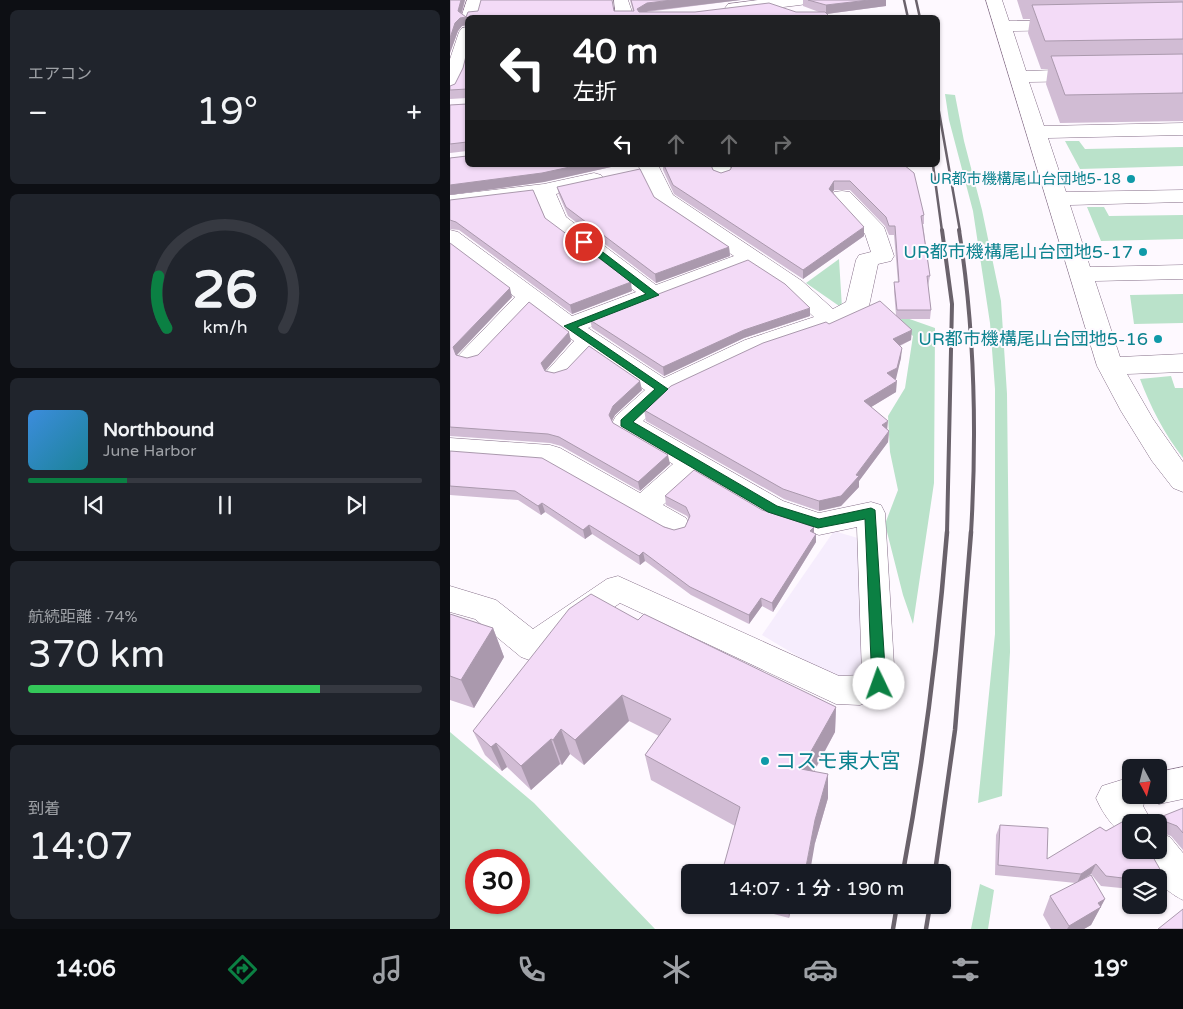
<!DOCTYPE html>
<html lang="ja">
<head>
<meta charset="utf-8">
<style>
  :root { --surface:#171b24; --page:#20242c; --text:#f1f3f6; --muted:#9ea1a6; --line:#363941; --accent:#0b8043 }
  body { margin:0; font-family:"Varela Round","Noto Sans JP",sans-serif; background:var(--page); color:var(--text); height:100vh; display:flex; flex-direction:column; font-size:19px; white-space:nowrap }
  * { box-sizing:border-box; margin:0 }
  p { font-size:16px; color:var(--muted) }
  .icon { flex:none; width:28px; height:28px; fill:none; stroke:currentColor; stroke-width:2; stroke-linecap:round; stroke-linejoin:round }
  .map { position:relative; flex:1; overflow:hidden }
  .sheet { display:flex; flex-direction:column; gap:10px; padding:10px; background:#0d0f14; width:450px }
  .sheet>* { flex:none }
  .hud { position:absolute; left:15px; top:15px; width:475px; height:152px; border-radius:8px; box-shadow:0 1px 4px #0004; background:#202124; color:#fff; overflow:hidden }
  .needle { width:32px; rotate:173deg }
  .fabs { position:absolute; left:672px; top:759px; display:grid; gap:10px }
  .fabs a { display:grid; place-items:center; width:45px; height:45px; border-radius:8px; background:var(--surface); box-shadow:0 1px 4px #0004; font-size:25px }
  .speed { position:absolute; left:15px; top:849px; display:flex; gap:10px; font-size:25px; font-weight:700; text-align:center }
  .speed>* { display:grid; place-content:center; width:65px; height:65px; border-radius:50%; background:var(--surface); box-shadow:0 1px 4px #0004; line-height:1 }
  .speed .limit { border:8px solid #d22; background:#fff; color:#111 }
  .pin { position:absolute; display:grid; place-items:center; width:42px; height:42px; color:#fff; margin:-21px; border:2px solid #fff; border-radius:50%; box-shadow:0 1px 5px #0007 }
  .me { position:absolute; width:55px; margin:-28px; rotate:357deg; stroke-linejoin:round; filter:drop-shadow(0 0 4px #0008) }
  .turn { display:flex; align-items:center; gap:18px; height:105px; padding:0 25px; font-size:22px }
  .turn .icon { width:65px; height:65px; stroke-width:2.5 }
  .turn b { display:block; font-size:35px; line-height:42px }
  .lanes { display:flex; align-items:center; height:48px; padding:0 25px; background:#0003; justify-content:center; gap:25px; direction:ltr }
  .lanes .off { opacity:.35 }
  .big { font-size:38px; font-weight:600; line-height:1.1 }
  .sheet .card { flex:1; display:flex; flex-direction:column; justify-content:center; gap:8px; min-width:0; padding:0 18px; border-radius:8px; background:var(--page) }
  .sheet .dial { align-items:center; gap:0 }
  .dial svg { height:130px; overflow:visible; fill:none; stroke:var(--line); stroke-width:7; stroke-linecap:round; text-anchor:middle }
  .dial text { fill:var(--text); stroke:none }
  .song { display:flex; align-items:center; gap:15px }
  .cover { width:60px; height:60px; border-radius:8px; background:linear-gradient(135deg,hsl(210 70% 55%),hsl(190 70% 35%)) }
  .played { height:5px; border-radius:2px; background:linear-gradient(90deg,var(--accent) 25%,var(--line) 25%) }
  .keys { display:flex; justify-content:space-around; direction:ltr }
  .heat { display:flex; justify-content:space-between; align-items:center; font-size:28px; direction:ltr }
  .charge { height:8px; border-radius:4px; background:linear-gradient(90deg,#34c759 74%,var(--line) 0) }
  .trip { position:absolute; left:231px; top:864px; width:270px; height:50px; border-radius:8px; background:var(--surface); box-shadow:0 1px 4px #0004; font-weight:600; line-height:50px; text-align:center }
  .tabs { display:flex; height:80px; justify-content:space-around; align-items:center; background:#090b0e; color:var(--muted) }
  .tabs .icon { width:35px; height:35px }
  .tabs .selected { color:var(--accent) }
  .tabs b { font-size:22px; color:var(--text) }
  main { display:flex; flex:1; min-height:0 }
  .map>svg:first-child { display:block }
  .industrial { fill:#f6edfd }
  .green { fill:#bae2ca; fill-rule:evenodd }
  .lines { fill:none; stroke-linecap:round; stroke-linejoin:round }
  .minor-casing { stroke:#867089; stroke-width:1 }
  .minor { fill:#fff; fill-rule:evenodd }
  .rail-far2 { stroke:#6a626b; stroke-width:2.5 }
  .rail-far1 { stroke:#6a626b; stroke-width:4 }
  .rail { stroke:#6a626b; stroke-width:4.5 }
  .wall { fill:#d1bcd4 }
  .shaded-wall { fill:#aa99ad }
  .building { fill:#f3dbf7; stroke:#aa99ad }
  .route { fill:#0b8043; stroke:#07532c }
  .culture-dot { fill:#0f9aa8; stroke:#fef9ff; stroke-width:2 }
  .labels { text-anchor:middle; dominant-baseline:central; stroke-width:4; stroke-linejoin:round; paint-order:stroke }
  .far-culture-label { font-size:15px; fill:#0d838f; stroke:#fef9ff; text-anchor:end }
  .culture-label { font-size:18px; fill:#0d838f; stroke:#fef9ff; text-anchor:end }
  .near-culture-label { font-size:21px; fill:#0d838f; stroke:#fef9ff; text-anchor:start }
</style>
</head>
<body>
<main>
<section class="sheet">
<div class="card"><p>エアコン</p>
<div class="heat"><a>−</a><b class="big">19°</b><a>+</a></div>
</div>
<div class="card dial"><svg viewBox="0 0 100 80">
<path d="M14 69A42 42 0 1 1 86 69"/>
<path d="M14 69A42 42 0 0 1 9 37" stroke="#0b8043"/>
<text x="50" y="56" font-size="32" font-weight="700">26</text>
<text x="50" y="72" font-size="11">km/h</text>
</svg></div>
<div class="card">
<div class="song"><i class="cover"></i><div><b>Northbound</b><p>June Harbor</p></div></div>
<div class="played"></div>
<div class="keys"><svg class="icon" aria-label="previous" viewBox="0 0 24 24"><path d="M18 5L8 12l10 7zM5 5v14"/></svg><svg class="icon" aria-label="pause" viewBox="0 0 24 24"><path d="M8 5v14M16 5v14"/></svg><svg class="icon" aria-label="next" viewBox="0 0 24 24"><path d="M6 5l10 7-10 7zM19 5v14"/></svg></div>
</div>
<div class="card"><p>航続距離 · 74%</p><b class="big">370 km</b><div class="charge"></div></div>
<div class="card"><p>到着</p><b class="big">14:07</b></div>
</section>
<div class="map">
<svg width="733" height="929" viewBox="0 0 733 929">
  <rect width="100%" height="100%" fill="#fef9ff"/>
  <path class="industrial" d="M 384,531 L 411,539 L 415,680 L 403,683 L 366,667 L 312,635 Z"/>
  <path class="green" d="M 495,94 L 505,95 L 514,141 L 532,210 L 551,301 L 557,394 L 560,652 L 552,796 L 528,803 L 545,634 L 545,389 L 540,323 L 523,211 L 499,120 Z
    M 615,141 L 629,141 L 635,149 L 733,147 L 733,166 L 630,169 Z
    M 637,207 L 654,207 L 659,216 L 733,215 L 733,239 L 651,241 Z
    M 389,259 L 392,308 L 356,283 Z
    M 733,294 L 733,323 L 684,324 L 680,295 Z
    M 451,316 L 485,328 L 484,483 L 463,624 L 453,595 L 435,524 L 448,490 L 440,452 L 438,416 L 455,388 L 463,336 L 445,321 Z
    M 721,376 L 725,388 L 733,388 L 733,458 C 714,433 701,408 690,379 Z
    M 0,732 L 84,803 L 205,929 L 0,929 ZM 26,860 L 69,860 L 69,902 L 26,902 Z
    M 530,884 L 544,890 L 538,929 L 521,929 Z"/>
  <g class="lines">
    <defs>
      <path id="minor" d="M 17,0 L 33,0 L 29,18 L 18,18 L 18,23 L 11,18 Z
        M 164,0 L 178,0 L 184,18 L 166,18 Z
        M 308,0 L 358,0 L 356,4 L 350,5 L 284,13 L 278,12 L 275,8 L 278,4 Z
        M 536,0 L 552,0 L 559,21 L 617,20 L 623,21 L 626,25 L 623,29 L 617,30 L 563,31 L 576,71 L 634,69 L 641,71 L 643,75 L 641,79 L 634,81 L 579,82 L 594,126 L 733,123 L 733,135 L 598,138 L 616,192 L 733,190 L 733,202 L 620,205 L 640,267 L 733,265 L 733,279 L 645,281 L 670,357 L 733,354 L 733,372 L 677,374 L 703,419 L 733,462 L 733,492 L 723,488 L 702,461 L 671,411 L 647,366 Z
        M 18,27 C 18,48 19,72 7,91 L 0,93 L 0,59 L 9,32 L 12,28 Z
        M 190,165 L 208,165 L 223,195 L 352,281 L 383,309 L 396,302 L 406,260 L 409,255 L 421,252 L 415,234 L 384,202 L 381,197 L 384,192 L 392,191 L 400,192 L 434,227 L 444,256 L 441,261 L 428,264 L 419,306 L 415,311 L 390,326 L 313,352 L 221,395 L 193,421 L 333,501 L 369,513 L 421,502 L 431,505 L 435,513 L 445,683 L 440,693 L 410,705 L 386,704 L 170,603 L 93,657 L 82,661 L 71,657 L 25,619 L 0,612 L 0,586 L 46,600 L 83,629 L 157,579 L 168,576 L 389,676 L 412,675 L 407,527 L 369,535 L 313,517 L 245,477 L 213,505 L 236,518 L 240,526 L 236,534 L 226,537 L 216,534 L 95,465 L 0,458 L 0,438 L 100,445 L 110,448 L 190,493 L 223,464 L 166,430 L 162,423 L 166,416 L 195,390 L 141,353 C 129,366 119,385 99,379 L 95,373 L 124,341 L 81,309 L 29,363 L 20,365 L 11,363 L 7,357 L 65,297 L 0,248 L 0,230 L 8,232 L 122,316 L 186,292 L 98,225 L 86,197 L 0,207 L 0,195 L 94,184 L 144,173 L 151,175 L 154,179 L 151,183 L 106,194 L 116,217 L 206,285 L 284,256 L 206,204 L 189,167 ZM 299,266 L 336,291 L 364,317 L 295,340 L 214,378 L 138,328 Z
        M 260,165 L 280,165 L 282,174 L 279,178 L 272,180 L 265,178 Z
        M 733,767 L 733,799 L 709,804 L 696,799 L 693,806 L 702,822 L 681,822 L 681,838 C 665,832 653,814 646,798 L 652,786 L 681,777 L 681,795 L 709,795 L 709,772 Z
        M 709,833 L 720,837 L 733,853 L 733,900 C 713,891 697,870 689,850 L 709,850 Z"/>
    </defs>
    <use href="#minor" class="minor-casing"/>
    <use href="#minor" class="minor"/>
    <path class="rail-far2" d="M 454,0 L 458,18
      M 466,0 L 470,18
      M 488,106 L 510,231
      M 483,165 L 492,231"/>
    <path class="rail-far1" d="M 492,230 L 502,304 L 497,533
      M 509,230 C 525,331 527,431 521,533"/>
    <path class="rail" d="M 453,872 C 474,759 488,646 497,532
      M 485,872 L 505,730 L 521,532
      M 443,929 L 447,905
      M 476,929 L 480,905"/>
  </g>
  <path class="wall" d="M 0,0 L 15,0 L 12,14 L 16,17 L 183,11 L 180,0 L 291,0 L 197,12 L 369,12 L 353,6 L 353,0 L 436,0 L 436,6 L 377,14 L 18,25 L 12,26 L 8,31 L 0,53 Z
    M 567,0 L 733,0 L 733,121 L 610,123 L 596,84 L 598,69 L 591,69 L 578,33 L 580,19 L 573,19 Z
    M 18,29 L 18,165 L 170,165 L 94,182 L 0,195 L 0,158 L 17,156 L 17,151 L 0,153 L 0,105 L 17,104 L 17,98 L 0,99 L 0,86 L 5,84 L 13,68 L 17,52 Z
    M 213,165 L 261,165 L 263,170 L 271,173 L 280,170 L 282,167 L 282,165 L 454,165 L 474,215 L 474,224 L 473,224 L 480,276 L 478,286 L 481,310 L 480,319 L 450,319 L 461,340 L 450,346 L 451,358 L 445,379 L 446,392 L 421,407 L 437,429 L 439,431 L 438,442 L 409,481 L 409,487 L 391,506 L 369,511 L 334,499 L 196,421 L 194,410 L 379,324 L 446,315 L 444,291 L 444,282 L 448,282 L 444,235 L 439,235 L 435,226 L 400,190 L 384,190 L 383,192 L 414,236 L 353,279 L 224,194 L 213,170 Z
    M 107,187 L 204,197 L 279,247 L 280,256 L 206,283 L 118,216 L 109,195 Z
    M 0,200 L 95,218 L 182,291 L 122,314 L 9,230 L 0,229 Z
    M 0,243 L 62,297 L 6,355 L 17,358 L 121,341 L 95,371 L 192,390 L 165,415 L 162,421 L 163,423 L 220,464 L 190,491 L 111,446 L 100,443 L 0,436 Z
    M 360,316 L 294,338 L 214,376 L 142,328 L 140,320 Z
    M 0,451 L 224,530 L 235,527 L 239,520 L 237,516 L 216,505 L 215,496 L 312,510 L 364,533 L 366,542 L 323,612 L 312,606 L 299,624 L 241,595 L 195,561 L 190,565 L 142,534 L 135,539 L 95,512 L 91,515 L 68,500 L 0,495 Z
    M 0,614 L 43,628 L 54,657 L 24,708 L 0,700 Z
    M 188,620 L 386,707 L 385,732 L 364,772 L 378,774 L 378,798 L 365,843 L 285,826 L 201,780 L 195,755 L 209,736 L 179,721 L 134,765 L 120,754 L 112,765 L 110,764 L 81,790 L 57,767 L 52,771 L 35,755 L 23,731 Z
    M 733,808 L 733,850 L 721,836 L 713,833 L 713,838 L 709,845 L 709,822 Z
    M 550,825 L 597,859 L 711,871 L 707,878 L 681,878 L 681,889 L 651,886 L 641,874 L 629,882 L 655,899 L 641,925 L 634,929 L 601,929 L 593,915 L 600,896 L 626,883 L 545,875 L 546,835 Z
    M 288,905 L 342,905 L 339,918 Z"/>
  <path class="shaded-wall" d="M 11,0 L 15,0 L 10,18 L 16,17 L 18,25 L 12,26 L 8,31 L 0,53 L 0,38 Z
    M 222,0 L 291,0 L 198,11 L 188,18 L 187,9 L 197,3 Z
    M 419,0 L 436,0 L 436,6 L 376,14 L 376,5 Z
    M 129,165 L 170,165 L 94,182 L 0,195 L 0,185 Z
    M 384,181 L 384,190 L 379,198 L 379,189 Z
    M 414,227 L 414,236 L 353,279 L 353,270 Z
    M 279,247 L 280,256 L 206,283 L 205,274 Z
    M 181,282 L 182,291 L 122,314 L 120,305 Z
    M 60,288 L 62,297 L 6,356 L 3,347 Z
    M 360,308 L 360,316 L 294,338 L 214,376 L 213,367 L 294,330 Z
    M 462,330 L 461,340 L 442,349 L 443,339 Z
    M 119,332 L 121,341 L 94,372 L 91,363 Z
    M 452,348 L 451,358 L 446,379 L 437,384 L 437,373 Z
    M 190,381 L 192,390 L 165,415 L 160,424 L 159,415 L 163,406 Z
    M 447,381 L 446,392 L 413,412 L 414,401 Z
    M 438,421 L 437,431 L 432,425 Z
    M 439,431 L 438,442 L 409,481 L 409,487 L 391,506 L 369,511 L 369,501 L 406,475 Z
    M 218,455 L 220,464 L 190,491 L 188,482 Z
    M 92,503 L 95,512 L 91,515 L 88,506 Z
    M 139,525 L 142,534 L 135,539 L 133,530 Z
    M 364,527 L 364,535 L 360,531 Z
    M 366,534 L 366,542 L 323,612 L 322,603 Z
    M 193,552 L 195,561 L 190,565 L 189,556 Z
    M 311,598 L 312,606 L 299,624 L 299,615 Z
    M 43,628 L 54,657 L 24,708 L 11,680 Z
    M 172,695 L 179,721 L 134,765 L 125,740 Z
    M 386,707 L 385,732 L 352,793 L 351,769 Z
    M 111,729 L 120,754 L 112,765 L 103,740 Z
    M 101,739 L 110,764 L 81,790 L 71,766 Z
    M 46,743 L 57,767 L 52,771 L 41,747 Z
    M 378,774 L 378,798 L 365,843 L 360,872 L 355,872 L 365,820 Z
    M 646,864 L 641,874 L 627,883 L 631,874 Z
    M 711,871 L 707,878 L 700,878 Z
    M 655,899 L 641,925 L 634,929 L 617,929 L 619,926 L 648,903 Z
    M 338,905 L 342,905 L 339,918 Z"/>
  <path class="building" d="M 0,0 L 11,0 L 8,11 L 16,17 L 18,12 L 28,11 L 31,0 L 162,0 L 164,11 L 184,11 L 181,0 L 222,0 L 197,3 L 187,9 L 189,12 L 245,12 L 319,3 L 346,12 L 375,12 L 381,18 L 18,18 L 16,17 L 10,18 L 5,23 L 0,38 Z
    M 358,0 L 419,0 L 376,5 Z
    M 733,2 L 733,39 L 595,41 L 582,5 Z
    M 18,29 L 18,165 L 129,165 L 92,173 L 0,185 L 0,158 L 17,156 L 17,142 L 0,144 L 0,105 L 17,104 L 17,89 L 0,90 L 0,86 L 5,84 L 13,68 L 17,52 Z
    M 733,54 L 733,93 L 615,95 L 601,56 Z
    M 214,165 L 261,165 L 263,170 L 271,173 L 280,170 L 283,165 L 454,165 L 464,173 L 474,215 L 471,216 L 480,276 L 477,276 L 481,310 L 447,310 L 444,282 L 449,282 L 445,226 L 439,226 L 436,217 L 400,181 L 384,181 L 379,189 L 414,227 L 353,270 L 223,185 Z
    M 190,169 L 204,197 L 279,247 L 205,274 L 116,207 L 107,187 Z
    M 83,190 L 95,218 L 181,282 L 120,305 L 6,222 L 0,220 L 0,200 Z
    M 0,243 L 60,288 L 3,347 L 6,355 L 17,358 L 28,355 L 79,302 L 119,332 L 91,363 L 95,371 L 104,373 L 117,369 L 139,346 L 190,381 L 163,406 L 159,415 L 163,423 L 218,455 L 188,482 L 109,437 L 98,434 L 0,427 Z
    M 298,260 L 335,284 L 360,308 L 294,330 L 213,367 L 140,320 Z
    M 430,301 L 462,330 L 443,339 L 452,348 L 447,368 L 437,373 L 447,381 L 414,401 L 438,421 L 432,425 L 439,431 L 406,475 L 409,476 L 391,496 L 369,501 L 333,489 L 194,410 L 221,386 L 313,343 L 376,322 L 379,324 Z
    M 0,451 L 92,458 L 214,527 L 224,530 L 235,527 L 240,516 L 236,507 L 215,496 L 244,470 L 312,510 L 364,527 L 360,531 L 366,534 L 322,603 L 311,598 L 299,615 L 240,587 L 193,552 L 189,556 L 139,525 L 133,530 L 92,503 L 88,506 L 65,491 L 0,486 Z
    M 141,594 L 188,620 L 194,614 L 386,707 L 351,769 L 378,774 L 365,820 L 355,872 L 272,872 L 290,807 L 195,755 L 221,719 L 172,695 L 125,740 L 111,729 L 103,740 L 101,739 L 71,766 L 46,743 L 41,747 L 23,731 L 119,609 Z
    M 0,614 L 43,628 L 11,680 L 0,676 Z
    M 733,808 L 733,833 L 727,826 L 714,821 L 713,838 L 709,838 L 709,822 L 698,822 Z
    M 672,822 L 681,830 L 681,850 L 699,850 L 711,871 L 700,878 L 681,878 L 681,879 L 656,876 L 646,864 L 631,874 L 548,865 L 550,825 L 598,828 L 597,859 L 650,827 L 656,831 Z
    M 641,875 L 655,899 L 648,903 L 651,907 L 619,926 L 600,896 Z
    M 733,909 L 733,929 L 708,929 Z"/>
  <path class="route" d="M 130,240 L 137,240 L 209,295 L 127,327 L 218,389 L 183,422 L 327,506 L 369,519 L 421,508 L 425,510 L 436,684 L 434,688 L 424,688 L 422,684 L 415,519 L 368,528 L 318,512 L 171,426 L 171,420 L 205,389 L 114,326 L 196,294 L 130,243 Z"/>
  <g class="culture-dot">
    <circle cx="681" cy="179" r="5"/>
    <circle cx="693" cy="252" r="5"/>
    <circle cx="708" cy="339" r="5"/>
    <circle cx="315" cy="761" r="5"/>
  </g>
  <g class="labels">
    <g class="far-culture-label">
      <text x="671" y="179">UR都市機構尾山台団地5-18</text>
    </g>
    <g class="culture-label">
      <text x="683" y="252">UR都市機構尾山台団地5-17</text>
      <text x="698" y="339">UR都市機構尾山台団地5-16</text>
    </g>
    <g class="near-culture-label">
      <text x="325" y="761">コスモ東大宮</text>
    </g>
  </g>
</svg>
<div class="fabs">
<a><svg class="needle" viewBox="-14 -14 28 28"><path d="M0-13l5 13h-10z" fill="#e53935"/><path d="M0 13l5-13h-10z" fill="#9ea1a6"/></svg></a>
<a><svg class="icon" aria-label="search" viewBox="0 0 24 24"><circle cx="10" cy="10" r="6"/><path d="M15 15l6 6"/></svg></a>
<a><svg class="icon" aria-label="layers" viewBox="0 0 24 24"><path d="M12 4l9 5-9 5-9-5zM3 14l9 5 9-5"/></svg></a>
</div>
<div class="speed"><div class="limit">30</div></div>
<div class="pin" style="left:134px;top:242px;background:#d93025"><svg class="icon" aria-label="arrive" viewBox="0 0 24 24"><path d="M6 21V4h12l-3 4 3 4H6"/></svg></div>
<svg class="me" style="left:429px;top:684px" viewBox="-20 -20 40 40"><circle r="19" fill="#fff"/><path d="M0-13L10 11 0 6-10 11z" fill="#0b8043"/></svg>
<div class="trip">14:07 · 1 分 · 190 m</div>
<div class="hud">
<div class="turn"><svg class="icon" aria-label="left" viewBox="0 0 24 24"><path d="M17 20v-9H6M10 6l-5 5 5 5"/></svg><div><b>40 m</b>左折</div></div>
<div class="lanes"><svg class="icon" aria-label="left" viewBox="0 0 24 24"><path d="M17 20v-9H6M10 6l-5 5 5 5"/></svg><svg class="icon off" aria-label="ahead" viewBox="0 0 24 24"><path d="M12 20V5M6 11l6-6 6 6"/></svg><svg class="icon off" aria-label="ahead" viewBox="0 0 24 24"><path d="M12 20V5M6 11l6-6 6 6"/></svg><svg class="icon off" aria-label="right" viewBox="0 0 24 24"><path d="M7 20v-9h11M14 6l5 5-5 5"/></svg></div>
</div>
</div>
</main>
<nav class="tabs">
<b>14:06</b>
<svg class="icon selected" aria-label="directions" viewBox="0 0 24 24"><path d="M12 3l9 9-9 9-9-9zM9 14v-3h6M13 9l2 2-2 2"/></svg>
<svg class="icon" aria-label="music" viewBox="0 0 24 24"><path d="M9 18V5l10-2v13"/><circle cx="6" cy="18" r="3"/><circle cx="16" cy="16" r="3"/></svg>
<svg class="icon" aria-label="phone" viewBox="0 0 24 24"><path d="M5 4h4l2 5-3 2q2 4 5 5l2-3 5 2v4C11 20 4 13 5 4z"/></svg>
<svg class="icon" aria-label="climate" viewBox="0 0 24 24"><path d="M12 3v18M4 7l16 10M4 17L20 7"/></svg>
<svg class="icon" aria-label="car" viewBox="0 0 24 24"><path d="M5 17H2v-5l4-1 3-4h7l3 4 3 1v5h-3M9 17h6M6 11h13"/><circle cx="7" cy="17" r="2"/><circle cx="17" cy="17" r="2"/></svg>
<svg class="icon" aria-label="filters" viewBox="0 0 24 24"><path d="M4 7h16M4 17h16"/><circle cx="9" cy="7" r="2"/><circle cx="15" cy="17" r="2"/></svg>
<b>19°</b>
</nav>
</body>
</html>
